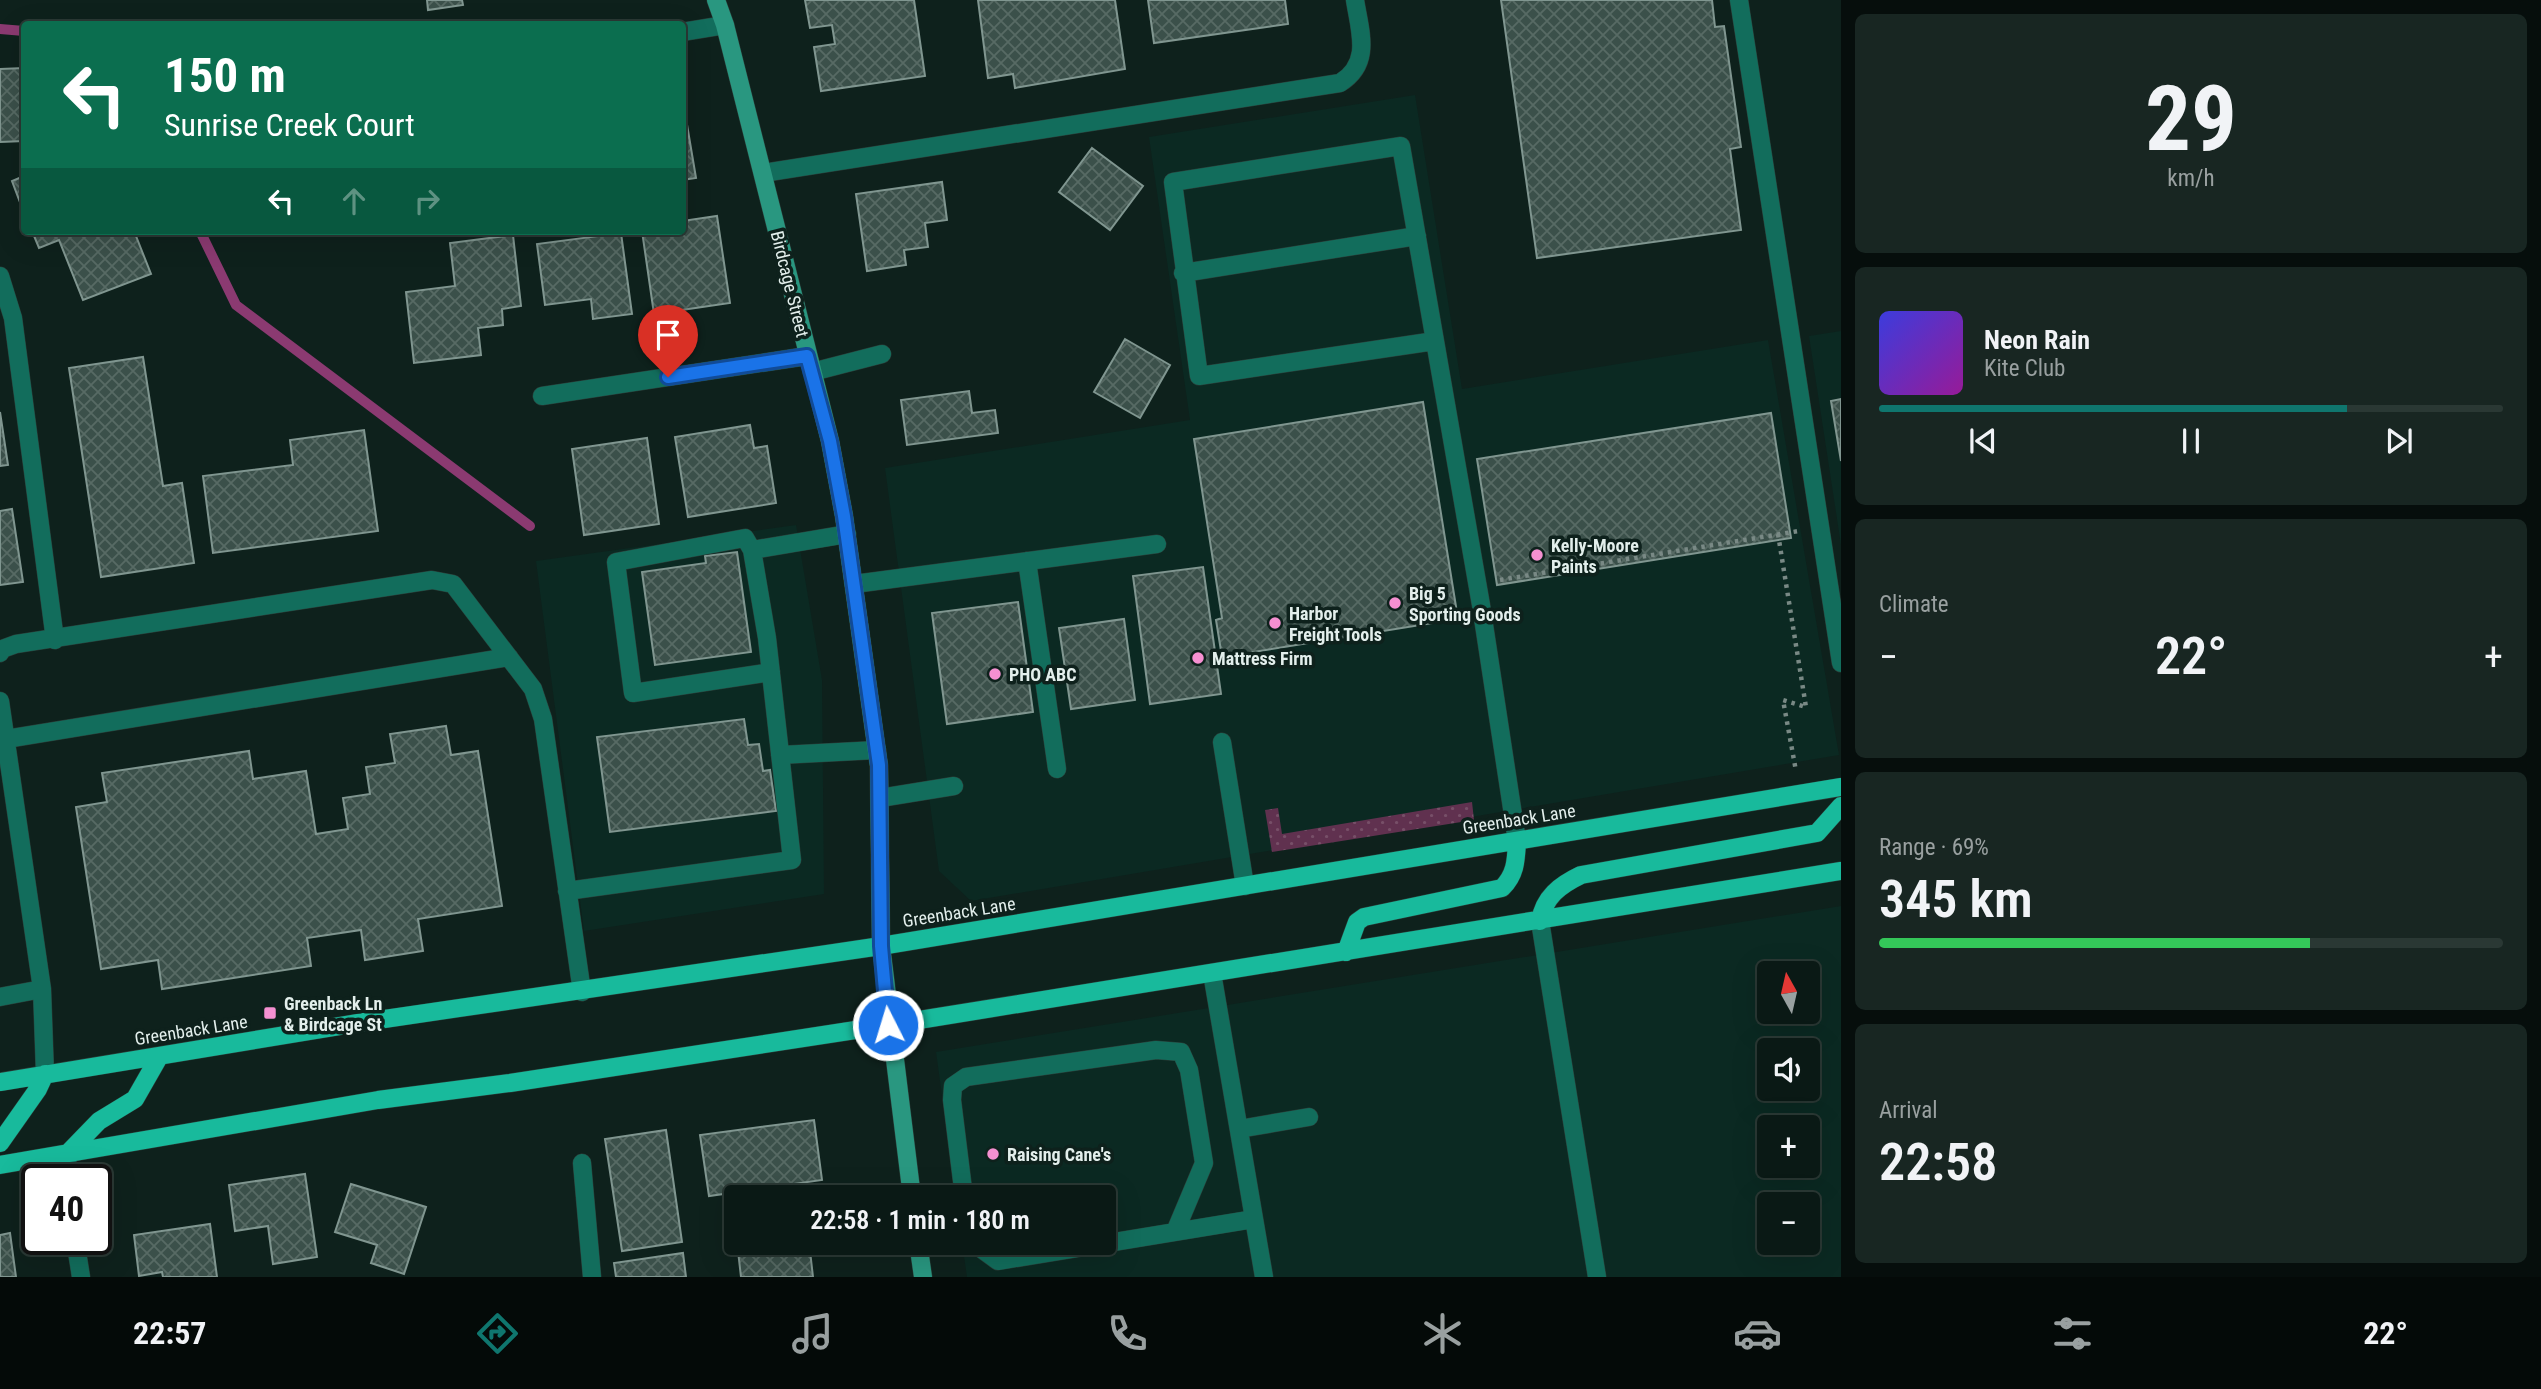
<!DOCTYPE html>
<html lang="en">
<head>
<meta charset="utf-8">
<style>
  :root { --surface:#0a1915; --page:#182622; --text:#f1f3f6; --muted:#99a0a0; --line:#2a3834; --accent:#0f766e }
  body { margin:0; font-family:"Roboto Condensed",sans-serif; background:var(--page); color:var(--text); height:100vh; display:flex; flex-direction:column; font-size:26px; white-space:nowrap }
  * { box-sizing:border-box; margin:0 }
  p { font-size:23px; color:var(--muted) }
  .icon { flex:none; width:38px; height:38px; fill:none; stroke:currentColor; stroke-width:2; stroke-linecap:round; stroke-linejoin:round }
  .map { position:relative; flex:1; overflow:hidden }
  .side { display:flex; flex-direction:column; gap:14px; padding:14px; background:#060e0c; width:700px }
  .side>* { flex:none }
  .hud { position:absolute; left:21px; top:21px; width:665px; height:214px; border-radius:7px; box-shadow:0 7px 28px #0002,0 0 0 2px var(--line); background:#0b6e4f; color:#fff; overflow:hidden }
  .needle { width:46px; rotate:352deg }
  .controls { position:absolute; left:1757px; top:961px; display:grid; gap:14px }
  .controls a { display:grid; place-items:center; width:63px; height:63px; border-radius:7px; background:var(--surface); box-shadow:0 7px 28px #0002,0 0 0 2px var(--line); font-size:35px }
  .speed { position:absolute; left:21px; top:1164px; display:flex; gap:14px; font-size:35px; font-weight:700; text-align:center }
  .speed>* { display:grid; place-content:center; width:91px; height:91px; border-radius:50%; background:var(--surface); box-shadow:0 7px 28px #0002,0 0 0 2px var(--line); line-height:1 }
  .speed .limit { border:4px solid #111; border-radius:10px; background:#fff; color:#111 }
  .pin { position:absolute; display:grid; place-items:center; width:60px; height:60px; color:#fff; margin:-72px -30px; border-radius:50% 50% 50% 0; rotate:-45deg; box-shadow:0 0 7px #0007 }
  .pin .icon { rotate:45deg }
  .me { position:absolute; width:77px; margin:-38px; rotate:355deg; stroke-linejoin:round; filter:drop-shadow(0 0 5px #0008) }
  .turn { display:flex; align-items:center; gap:24px; height:147px; padding:0 28px; font-size:32px }
  .turn .icon { width:91px; height:91px; stroke-width:2.5 }
  .turn b { display:block; font-size:49px; line-height:60px }
  .lanes { display:flex; align-items:center; height:66px; padding:0 28px; background:#0003; justify-content:center; gap:35px; direction:ltr }
  .lanes .off { opacity:.35 }
  .big { font-size:52px; font-weight:600; line-height:1.1 }
  .side .card { flex:1; display:flex; flex-direction:column; justify-content:center; gap:10px; min-width:0; padding:0 24px; border-radius:10px; background:var(--page) }
  .side .dial { align-items:center; gap:0 }
  .dial b { font-size:91px; line-height:1 }
  .song { display:flex; align-items:center; gap:21px }
  .cover { width:84px; height:84px; border-radius:10px; background:linear-gradient(135deg,hsl(240 70% 55%),hsl(300 70% 35%)) }
  .played { height:7px; border-radius:4px; background:linear-gradient(90deg,var(--accent) 75%,var(--line) 75%) }
  .keys { display:flex; justify-content:space-around; direction:ltr }
  .heat { display:flex; justify-content:space-between; align-items:center; font-size:38px; direction:ltr }
  .charge { height:10px; border-radius:5px; background:linear-gradient(90deg,#34c759 69%,var(--line) 0) }
  .trip { position:absolute; left:724px; top:1185px; width:392px; height:70px; border-radius:7px; background:var(--surface); box-shadow:0 7px 28px #0002,0 0 0 2px var(--line); font-weight:600; line-height:70px; text-align:center }
  .tabs { display:flex; height:112px; justify-content:space-around; align-items:center; background:#040a08; color:var(--muted) }
  .tabs .icon { width:49px; height:49px }
  .tabs .on { color:var(--accent) }
  .tabs b { font-size:32px; color:var(--text) }
  main { display:flex; flex:1; min-height:0 }
  .map>svg:first-child { display:block }
  .built { fill:#0b2922; fill-rule:evenodd }
  .grass { fill:url(#grass-dots) }
  .lines { fill:none; stroke-linecap:round; stroke-linejoin:round }
  .stream { stroke:#8b3a71; stroke-width:10 }
  .building { fill:url(#building-cross-hatch); stroke:#809690; stroke-width:2 }
  .lane-casing { stroke:#2c3e39; stroke-width:19 }
  .street-casing { stroke:#2c3e39; stroke-width:19 }
  .secondary-casing { stroke:#2c3e39; stroke-width:19 }
  .primary-casing { stroke:#2c3e39; stroke-width:19 }
  .path { stroke:#798985; stroke-width:4.5; stroke-dasharray:3.5 5; stroke-linecap:butt }
  .lane { stroke:#126d5c; stroke-width:18 }
  .street { stroke:#126d5c; stroke-width:18 }
  .secondary { stroke:#299780; stroke-width:18 }
  .primary { stroke:#18ba9c; stroke-width:18 }
  .route-casing { stroke:#114b97; stroke-width:18 }
  .route { stroke:#1a73e8; stroke-width:12 }
  .poi-dot { fill:#f590d1; stroke:#0e211c; stroke-width:2.5 }
  .labels { text-anchor:middle; dominant-baseline:central; stroke-width:7; stroke-linejoin:round; paint-order:stroke }
  .street-label { font-size:18px; fill:#e3efec; stroke:#0e211c }
  .poi-label { font-size:18px; font-weight:bold; fill:#e3efec; stroke:#0e211c; text-anchor:start }
</style>
</head>
<body>
<main>
<div class="map">
<svg width="1841" height="1277" viewBox="0 0 1841 1277">
  <defs>
    <pattern id="grass-dots" width="8" height="8" patternUnits="userSpaceOnUse" patternTransform="scale(1.75)"><rect width="8" height="8" fill="#60314f"/><path d="M2 2h.1M6 6h.1" fill="none" stroke="#774f68" stroke-width="1.8" stroke-linecap="round"/></pattern>
    <pattern id="building-cross-hatch" width="8" height="8" patternUnits="userSpaceOnUse" patternTransform="scale(1.75)"><rect width="8" height="8" fill="#3b504a"/><path d="M0 0l8 8M0 8l8-8" fill="none" stroke="#576a64"/></pattern>
  </defs>
  <rect width="100%" height="100%" fill="#0e211c"/>
  <path class="built" d="M 1415,95 L 1462,389 L 1768,340 L 1839,755 L 971,901 L 939,871 L 885,468 L 1190,420 L 1149,137 Z
    M 1841,331 L 1841,545 L 1809,336 Z
    M 796,525 L 822,680 L 824,894 L 584,931 L 536,561 Z
    M 1841,906 L 1841,1277 L 967,1277 L 962,1243 L 1104,1242 L 1104,1197 L 956,1197 L 936,1052 ZM 1769,973 L 1808,973 L 1808,1012 L 1769,1012 ZM 1769,1050 L 1808,1050 L 1808,1088 L 1769,1088 ZM 1769,1127 L 1808,1127 L 1808,1166 L 1769,1166 ZM 1769,1204 L 1808,1204 L 1808,1242 L 1769,1242 Z"/>
  <path class="grass" d="M 1472,802 L 1474,820 L 1272,852 L 1265,810 L 1278,808 L 1282,834 Z"/>
  <g class="lines">
    <path class="stream" d="M 0,29 L 24,31
      M 200,231 L 236,305 L 530,526"/>
  </g>
  <path class="building" d="M 427,0 L 462,0 L 463,5 L 428,10 Z
    M 805,0 L 914,0 L 925,76 L 821,91 L 814,47 L 835,44 L 832,25 L 810,28 Z
    M 978,0 L 1115,0 L 1125,69 L 1015,88 L 1013,74 L 988,78 Z
    M 1148,0 L 1285,0 L 1288,24 L 1154,43 Z
    M 1501,0 L 1712,0 L 1715,27 L 1724,26 L 1741,147 L 1730,149 L 1741,230 L 1537,258 Z
    M 24,68 L 24,141 L 0,142 L 0,69 Z
    M 682,95 L 696,178 L 682,180 Z
    M 1092,148 L 1143,186 L 1110,230 L 1059,192 Z
    M 24,176 L 24,213 L 12,181 Z
    M 942,182 L 947,220 L 925,223 L 928,247 L 904,250 L 906,265 L 867,271 L 856,194 Z
    M 717,216 L 730,303 L 654,314 L 642,231 L 682,231 L 682,221 Z
    M 32,231 L 134,231 L 151,274 L 83,300 L 59,240 L 39,248 Z
    M 621,233 L 632,314 L 593,319 L 591,299 L 545,305 L 537,244 Z
    M 513,235 L 521,306 L 502,309 L 503,325 L 478,328 L 481,355 L 414,363 L 406,292 L 455,286 L 450,243 Z
    M 1125,339 L 1170,365 L 1140,418 L 1094,392 Z
    M 143,357 L 163,486 L 182,483 L 194,563 L 101,577 L 69,368 Z
    M 969,391 L 972,413 L 995,410 L 998,433 L 907,445 L 901,400 Z
    M 1841,399 L 1841,461 L 1831,401 Z
    M 1423,402 L 1458,619 L 1222,657 L 1216,620 L 1222,618 L 1194,439 Z
    M 0,412 L 8,465 L 0,466 Z
    M 1771,413 L 1791,538 L 1497,585 L 1477,459 Z
    M 750,425 L 754,448 L 767,446 L 776,503 L 688,517 L 675,437 Z
    M 364,430 L 378,531 L 213,553 L 203,476 L 293,465 L 290,440 Z
    M 647,438 L 659,524 L 584,535 L 572,449 Z
    M 12,509 L 23,582 L 0,585 L 0,511 Z
    M 737,552 L 751,652 L 655,665 L 642,572 L 706,563 L 705,556 Z
    M 1203,567 L 1221,694 L 1150,704 L 1133,576 Z
    M 1018,602 L 1033,712 L 947,724 L 932,613 Z
    M 1124,619 L 1135,700 L 1071,709 L 1059,628 Z
    M 744,719 L 748,745 L 759,744 L 763,771 L 770,770 L 776,811 L 610,832 L 597,737 Z
    M 446,726 L 451,755 L 478,751 L 502,906 L 418,919 L 423,951 L 365,960 L 361,930 L 307,938 L 311,966 L 162,989 L 158,960 L 101,969 L 76,807 L 107,802 L 102,773 L 249,751 L 253,779 L 306,771 L 316,834 L 348,829 L 343,798 L 370,794 L 366,767 L 395,763 L 390,734 Z
    M 814,1120 L 822,1180 L 709,1196 L 700,1135 Z
    M 666,1130 L 682,1242 L 622,1251 L 605,1139 Z
    M 305,1174 L 317,1257 L 273,1264 L 268,1226 L 235,1231 L 229,1185 Z
    M 351,1184 L 426,1207 L 404,1274 L 371,1263 L 377,1245 L 335,1232 Z
    M 210,1224 L 217,1277 L 163,1277 L 162,1272 L 139,1276 L 134,1235 Z
    M 10,1233 L 16,1277 L 0,1277 L 0,1235 Z
    M 737,1242 L 809,1242 L 813,1277 L 741,1277 Z
    M 683,1253 L 686,1277 L 616,1277 L 614,1263 Z"/>
  <g class="lines">
    <defs>
      <path id="lane" d="M 1739,0 L 1841,663
        M 1183,273 L 1417,236
        M 0,276 L 13,318 L 55,640
        M 1435,341 L 1199,376 L 1173,182 L 1401,146 L 1481,605 L 1517,841
        M 812,372 L 882,354
        M 752,550 L 745,538 L 616,562 L 633,693 L 771,672
        M 1027,561 L 1057,769
        M 854,584 L 1157,544
        M 0,653 L 2,649 L 16,644 L 432,580 L 453,584 L 533,689 L 543,719 L 582,992
        M 0,701 L 42,989 L 45,1074
        M 6,739 L 509,657
        M 1222,742 L 1245,886
        M 780,755 L 877,750
        M 880,798 L 954,786
        M 567,891 L 792,860 L 767,638 L 752,550 L 847,534
        M 1540,921 L 1597,1277
        M 1212,973 L 1264,1277
        M 0,997 L 42,989
        M 1239,1129 L 1309,1117
        M 582,1163 L 592,1277
        M 964,1197 L 952,1100 L 953,1086 L 966,1077 L 1156,1050 L 1181,1052 L 1189,1070 L 1204,1163 L 1175,1232
        M 972,1242 L 998,1261 L 1254,1219"/>
      <path id="street" d="M 682,32 L 725,25
        M 763,173 L 1340,83 C 1372,63 1360,32 1355,0
        M 542,396 L 807,356
        M 67,1154 L 68,1180
        M 75,1239 L 81,1277"/>
      <path id="secondary" d="M 716,0 L 725,25 L 830,441 L 844,516 L 879,766 L 881,946 L 912,1197
        M 918,1242 L 923,1277"/>
      <path id="primary" d="M 1540,921 C 1544,897 1560,885 1581,875 L 1817,833 L 1841,806
        M 1346,952 L 1357,922 L 1364,917 L 1502,888 C 1516,874 1516,860 1517,841
        M 0,1082 L 364,1022 L 881,946 L 1841,787
        M 0,1143 L 38,1089 L 45,1074
        M 67,1154 L 99,1121 L 135,1099 L 159,1057
        M 0,1165 L 378,1100 L 510,1083 L 888,1025 L 1841,871"/>
    </defs>
    <use href="#lane" class="lane-casing"/>
    <use href="#street" class="street-casing"/>
    <use href="#secondary" class="secondary-casing"/>
    <use href="#primary" class="primary-casing"/>
    <path class="path" d="M 1778,534 L 1806,707 L 1783,700 L 1796,771
      M 1500,580 L 1799,531"/>
    <use href="#lane" class="lane"/>
    <use href="#street" class="street"/>
    <use href="#secondary" class="secondary"/>
    <use href="#primary" class="primary"/>
  </g>
  <g class="lines">
    <defs>
      <path id="route" d="M 668,377 L 807,356 L 830,441 L 844,516 L 879,765 L 881,946 L 888,1025"/>
    </defs>
    <use href="#route" class="route-casing"/>
    <use href="#route" class="route"/>
  </g>
  <g class="poi-dot">
    <circle cx="1537" cy="555" r="7"/>
    <circle cx="1395" cy="603" r="7"/>
    <circle cx="1275" cy="623" r="7"/>
    <circle cx="1198" cy="658" r="7"/>
    <circle cx="995" cy="674" r="7"/>
    <rect x="263" y="1006" width="14" height="14" rx="3.5"/>
    <circle cx="993" cy="1154" r="7"/>
  </g>
  <g class="labels">
    <g class="street-label">
      <text transform="translate(790 284) rotate(76)">Birdcage Street</text>
      <text transform="translate(1519 819) rotate(-9)">Greenback Lane</text>
      <text transform="translate(959 912) rotate(-9)">Greenback Lane</text>
      <text transform="translate(191 1030) rotate(-9)">Greenback Lane</text>
    </g>
    <g class="poi-label">
      <text x="1551" y="545">Kelly-Moore<tspan x="1551" dy="21">Paints</tspan></text>
      <text x="1409" y="593">Big 5<tspan x="1409" dy="21">Sporting Goods</tspan></text>
      <text x="1289" y="613">Harbor<tspan x="1289" dy="21">Freight Tools</tspan></text>
      <text x="1212" y="658">Mattress Firm</text>
      <text x="1009" y="674">PHO ABC</text>
      <text x="284" y="1003">Greenback Ln<tspan x="284" dy="21">&amp; Birdcage St</tspan></text>
      <text x="1007" y="1154">Raising Cane's</text>
    </g>
  </g>
</svg>
<div class="controls">
<a><svg class="needle" viewBox="-14 -14 28 28"><path d="M0-13l5 13h-10z" fill="#e53935"/><path d="M0 13l5-13h-10z" fill="#99a0a0"/></svg></a>
<a><svg class="icon" aria-label="sound" viewBox="0 0 24 24"><path d="M4 9h4l5-4v14l-5-4H4zM17 9q2 3 0 6"/></svg></a>
<a>+</a>
<a>−</a>
</div>
<div class="speed"><div class="limit">40</div></div>
<div class="pin" style="left:668px;top:377px;background:#d93025"><svg class="icon" aria-label="arrive" viewBox="0 0 24 24"><path d="M6 21V4h12l-3 4 3 4H6"/></svg></div>
<svg class="me" style="left:888px;top:1025px" viewBox="-20 -20 40 40"><circle r="17" fill="#1a73e8" stroke="#fff" stroke-width="3"/><path d="M0-11L8 9 0 5-8 9z" fill="#fff"/></svg>
<div class="trip">22:58 · 1 min · 180 m</div>
<div class="hud">
<div class="turn"><svg class="icon" aria-label="left" viewBox="0 0 24 24"><path d="M17 20v-9H6M10 6l-5 5 5 5"/></svg><div><b>150 m</b>Sunrise Creek Court</div></div>
<div class="lanes"><svg class="icon" aria-label="left" viewBox="0 0 24 24"><path d="M17 20v-9H6M10 6l-5 5 5 5"/></svg><svg class="icon off" aria-label="ahead" viewBox="0 0 24 24"><path d="M12 20V5M6 11l6-6 6 6"/></svg><svg class="icon off" aria-label="right" viewBox="0 0 24 24"><path d="M7 20v-9h11M14 6l5 5-5 5"/></svg></div>
</div>
</div>
<section class="side">
<div class="card dial"><b>29</b><p>km/h</p></div>
<div class="card">
<div class="song"><i class="cover"></i><div><b>Neon Rain</b><p>Kite Club</p></div></div>
<div class="played"></div>
<div class="keys"><svg class="icon" aria-label="previous" viewBox="0 0 24 24"><path d="M18 5L8 12l10 7zM5 5v14"/></svg><svg class="icon" aria-label="pause" viewBox="0 0 24 24"><path d="M8 5v14M16 5v14"/></svg><svg class="icon" aria-label="next" viewBox="0 0 24 24"><path d="M6 5l10 7-10 7zM19 5v14"/></svg></div>
</div>
<div class="card"><p>Climate</p>
<div class="heat"><a>−</a><b class="big">22°</b><a>+</a></div>
</div>
<div class="card"><p>Range · 69%</p><b class="big">345 km</b><div class="charge"></div></div>
<div class="card"><p>Arrival</p><b class="big">22:58</b></div>
</section>
</main>
<nav class="tabs">
<b>22:57</b>
<svg class="icon on" aria-label="directions" viewBox="0 0 24 24"><path d="M12 3l9 9-9 9-9-9zM9 14v-3h6M13 9l2 2-2 2"/></svg>
<svg class="icon" aria-label="music" viewBox="0 0 24 24"><path d="M9 18V5l10-2v13"/><circle cx="6" cy="18" r="3"/><circle cx="16" cy="16" r="3"/></svg>
<svg class="icon" aria-label="phone" viewBox="0 0 24 24"><path d="M5 4h4l2 5-3 2q2 4 5 5l2-3 5 2v4C11 20 4 13 5 4z"/></svg>
<svg class="icon" aria-label="climate" viewBox="0 0 24 24"><path d="M12 3v18M4 7l16 10M4 17L20 7"/></svg>
<svg class="icon" aria-label="car" viewBox="0 0 24 24"><path d="M5 17H2v-5l4-1 3-4h7l3 4 3 1v5h-3M9 17h6M6 11h13"/><circle cx="7" cy="17" r="2"/><circle cx="17" cy="17" r="2"/></svg>
<svg class="icon" aria-label="filters" viewBox="0 0 24 24"><path d="M4 7h16M4 17h16"/><circle cx="9" cy="7" r="2"/><circle cx="15" cy="17" r="2"/></svg>
<b>22°</b>
</nav>
</body>
</html>
